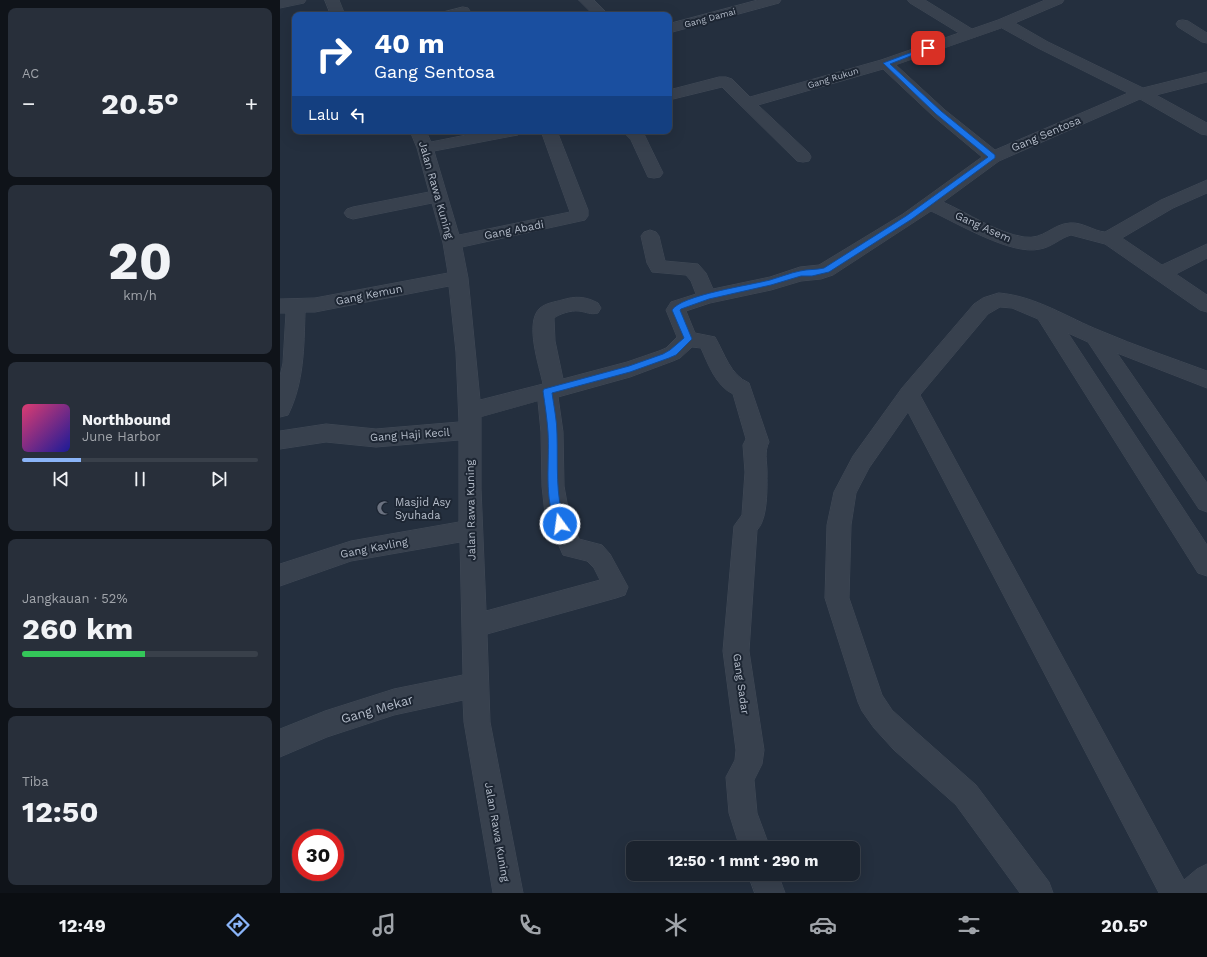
<!DOCTYPE html>
<html lang="id">
<head>
<meta charset="utf-8">
<style>
  :root { --surface:#1b232e; --page:#282f3a; --text:#f1f3f6; --muted:#a0a4aa; --line:#39404a; --accent:#8ab4f8 }
  body { margin:0; font-family:"Work Sans",sans-serif; background:var(--page); color:var(--text); height:100vh; display:flex; flex-direction:column; font-size:15px; white-space:nowrap }
  * { box-sizing:border-box; margin:0 }
  p { font-size:13px; color:var(--muted) }
  .icon { flex:none; width:22px; height:22px; fill:none; stroke:currentColor; stroke-width:2; stroke-linecap:round; stroke-linejoin:round }
  .map { position:relative; flex:1; overflow:hidden }
  .details { display:flex; flex-direction:column; gap:8px; padding:8px; background:#0f1319; width:280px }
  .details>* { flex:none }
  .guide { position:absolute; left:12px; top:12px; width:380px; height:122px; border-radius:8px; box-shadow:0 4px 16px #0002,0 0 0 1px var(--line); background:#1a4fa0; color:#fff; overflow:hidden }
  .speed { position:absolute; left:12px; top:829px; display:flex; gap:8px; font-size:20px; font-weight:700; text-align:center }
  .speed>* { display:grid; place-content:center; width:52px; height:52px; border-radius:50%; background:var(--surface); box-shadow:0 4px 16px #0002,0 0 0 1px var(--line); line-height:1 }
  .speed .limit { border:6px solid #d22; background:#fff; color:#111 }
  .pin { position:absolute; display:grid; place-items:center; width:34px; height:34px; color:#fff; margin:-17px; border-radius:8px; box-shadow:0 2px 6px #0006 }
  .me { position:absolute; width:44px; margin:-22px; rotate:346deg; stroke-linejoin:round; filter:drop-shadow(0 0 3px #0008) }
  .turn { display:flex; align-items:center; gap:14px; height:84px; padding:0 16px; font-size:18px }
  .turn .icon { width:52px; height:52px; stroke-width:2.5 }
  .turn b { display:block; font-size:28px; line-height:34px }
  .then { display:flex; align-items:center; height:38px; padding:0 16px; background:#0003; gap:8px; font-size:15px }
  .big { font-size:30px; font-weight:700; line-height:1.1 }
  .details .widget { flex:1; display:flex; flex-direction:column; justify-content:center; gap:6px; min-width:0; padding:0 14px; border-radius:8px; background:var(--page) }
  .details .dial { align-items:center; gap:0 }
  .dial b { font-size:52px; line-height:1 }
  .song { display:flex; align-items:center; gap:12px }
  .cover { width:48px; height:48px; border-radius:6px; background:linear-gradient(135deg,hsl(340 70% 55%),hsl(240 70% 35%)) }
  .played { height:4px; border-radius:2px; background:linear-gradient(90deg,var(--accent) 25%,var(--line) 25%) }
  .keys { display:flex; justify-content:space-around; direction:ltr }
  .heat { display:flex; justify-content:space-between; align-items:center; font-size:22px; direction:ltr }
  .charge { height:6px; border-radius:3px; background:linear-gradient(90deg,#34c759 52%,var(--line) 0) }
  .trip { position:absolute; left:346px; top:841px; width:234px; height:40px; border-radius:8px; background:var(--surface); box-shadow:0 4px 16px #0002,0 0 0 1px var(--line); font-weight:700; line-height:40px; text-align:center }
  .tab-bar { display:flex; height:64px; justify-content:space-around; align-items:center; background:#0b0e12; color:var(--muted) }
  .tab-bar .icon { width:28px; height:28px }
  .tab-bar .active { color:var(--accent) }
  .tab-bar b { font-size:18px; color:var(--text) }
  main { display:flex; flex:1; min-height:0 }
  .map>svg:first-child { display:block }
  .lines { fill:none; stroke-linecap:round; stroke-linejoin:round }
  .minor-casing { stroke:#414a57; stroke-width:1 }
  .minor { fill:#38414e; fill-rule:evenodd }
  .route { fill:#1a73e8; stroke:#114b97 }
  .labels { text-anchor:middle; dominant-baseline:central; stroke-width:4; stroke-linejoin:round; paint-order:stroke }
  .far-street-label { font-size:9px; fill:#b4bcc9; stroke:#1d2633 }
  .street-label { font-size:11px; fill:#b4bcc9; stroke:#1d2633 }
  .poi-label { font-size:11px; fill:#b4bcc9; stroke:#1d2633; text-anchor:start }
  .near-street-label { font-size:13px; fill:#b4bcc9; stroke:#1d2633 }
</style>
</head>
<body>
<main>
<section class="details">
<div class="widget"><p>AC</p>
<div class="heat"><a>−</a><b class="big">20.5°</b><a>+</a></div>
</div>
<div class="widget dial"><b>20</b><p>km/h</p></div>
<div class="widget">
<div class="song"><i class="cover"></i><div><b>Northbound</b><p>June Harbor</p></div></div>
<div class="played"></div>
<div class="keys"><svg class="icon" aria-label="previous" viewBox="0 0 24 24"><path d="M18 5L8 12l10 7zM5 5v14"/></svg><svg class="icon" aria-label="pause" viewBox="0 0 24 24"><path d="M8 5v14M16 5v14"/></svg><svg class="icon" aria-label="next" viewBox="0 0 24 24"><path d="M6 5l10 7-10 7zM19 5v14"/></svg></div>
</div>
<div class="widget"><p>Jangkauan · 52%</p><b class="big">260 km</b><div class="charge"></div></div>
<div class="widget"><p>Tiba</p><b class="big">12:50</b></div>
</section>
<div class="map">
<svg width="927" height="893" viewBox="0 0 927 893">
  <rect width="100%" height="100%" fill="#242f3e"/>
  <g class="lines">
    <defs>
      <path id="minor" d="M 0,0 L 26,0 L 24,3 L 0,8 Z
        M 45,0 L 59,0 L 65,15 L 51,15 Z
        M 299,0 L 314,0 L 329,15 L 314,15 Z
        M 478,0 L 501,0 L 499,3 L 389,33 L 389,24 Z
        M 628,0 L 645,0 L 692,29 L 718,20 L 765,0 L 784,0 L 782,3 L 735,23 L 768,42 L 863,88 L 927,72 L 927,82 L 876,95 L 927,123 L 927,135 L 921,134 L 860,99 L 719,161 L 663,202 C 688,213 717,233 744,237 C 764,240 772,224 790,223 C 803,222 813,231 825,232 L 881,200 L 927,180 L 927,193 L 893,208 L 842,238 L 882,265 L 927,244 L 927,258 L 896,274 L 927,295 L 927,312 L 920,310 L 825,244 L 791,235 C 780,238 772,247 760,249 C 732,256 677,223 651,211 L 553,275 L 541,279 L 521,281 L 491,290 L 430,303 L 406,311 L 415,333 L 435,337 C 445,354 450,375 469,383 L 489,442 C 484,452 487,461 487,472 C 487,488 488,519 477,530 L 469,651 L 484,750 L 482,764 L 474,780 L 477,813 L 490,848 L 460,848 L 449,813 L 446,777 L 455,760 L 456,750 L 443,651 L 454,526 L 462,515 L 465,472 L 463,445 L 466,439 L 453,394 C 436,386 428,364 421,348 L 412,347 L 400,358 L 393,361 L 350,377 L 278,397 L 283,432 L 284,486 L 289,514 L 299,539 L 322,545 L 330,554 L 348,587 L 345,595 L 336,598 L 207,634 L 210,722 L 243,893 L 213,893 L 184,722 L 183,700 L 114,715 L 47,737 L 0,757 L 0,729 L 45,711 L 114,689 L 183,675 L 180,542 L 71,561 L 0,586 L 0,564 L 71,541 L 179,522 L 179,440 L 96,447 L 46,442 L 0,449 L 0,431 L 46,424 L 96,429 L 179,422 L 176,352 L 169,286 L 35,312 L 25,312 C 24,347 24,383 8,415 L 0,417 L 0,376 L 3,363 L 6,313 L 0,313 L 0,299 L 35,298 L 168,273 L 163,243 L 152,203 L 73,219 L 67,217 L 64,213 L 67,209 L 73,207 L 149,192 L 137,148 L 130,131 L 146,131 L 151,142 L 206,131 L 240,131 L 238,135 L 232,136 L 154,151 L 179,235 L 290,212 L 261,131 L 277,131 L 308,210 L 308,216 L 305,220 L 182,247 L 188,278 L 200,400 L 263,384 C 259,365 245,324 259,309 C 265,303 275,302 282,300 C 295,296 305,296 318,303 L 321,308 L 318,313 C 310,315 307,312 299,311 C 291,310 279,314 274,318 L 275,341 L 283,379 L 347,362 L 379,351 L 386,348 L 397,337 L 386,310 L 391,302 L 416,294 L 411,281 L 406,275 L 372,272 L 367,263 L 361,236 L 364,232 L 370,230 L 376,232 L 379,236 L 385,261 L 418,264 L 426,273 L 433,289 L 490,277 L 520,267 L 539,265 L 623,214 L 702,157 L 653,116 L 603,69 L 478,105 L 529,153 L 531,157 L 529,161 L 523,162 L 517,161 L 442,87 L 389,100 L 389,90 L 439,77 L 446,77 L 452,79 L 470,97 L 601,60 L 679,33 L 630,3 ZM 722,28 L 758,48 L 848,93 L 715,150 L 665,110 L 616,65 ZM 258,401 L 261,432 L 262,486 L 265,514 L 283,555 L 307,561 L 314,568 L 320,580 L 206,611 L 201,488 L 201,417 Z
        M 183,7 L 188,8 L 190,11 L 188,14 L 162,15 L 164,12 Z
        M 903,20 L 908,21 L 927,33 L 927,43 L 922,42 L 898,27 L 896,24 L 898,21 Z
        M 343,131 L 360,131 L 364,134 L 383,173 L 380,177 L 374,178 L 368,177 L 351,140 Z
        M 719,293 C 756,296 788,318 821,331 C 856,346 892,358 927,371 L 927,388 L 837,353 L 927,483 L 927,512 L 919,509 L 808,342 L 788,333 L 927,545 L 927,576 L 918,573 L 758,319 L 732,308 L 720,307 L 708,314 L 640,395 L 904,880 L 917,869 L 927,864 L 927,893 L 879,893 L 628,412 L 589,468 L 576,493 L 571,525 L 569,598 L 602,695 L 612,710 L 634,730 L 696,785 L 769,882 L 773,893 L 740,893 L 676,805 L 614,750 L 594,728 L 582,711 L 578,702 L 545,598 L 547,525 L 554,492 L 573,456 L 622,388 L 694,304 L 703,298 Z
        M 468,874 L 498,874 L 505,893 L 475,893 Z"/>
    </defs>
    <use href="#minor" class="minor-casing"/>
    <use href="#minor" class="minor"/>
  </g>
  <path class="route" d="M 646,47 L 651,48 L 610,64 L 661,111 L 715,155 L 715,158 L 632,219 L 549,272 L 532,276 L 521,276 L 491,285 L 429,299 L 401,309 L 400,310 L 412,339 L 396,355 L 389,358 L 350,372 L 272,393 C 274,407 277,421 277,434 C 278,464 275,495 285,524 L 284,527 L 280,528 L 277,527 C 263,498 270,463 268,432 C 267,418 265,405 263,391 L 264,389 L 349,366 L 383,354 L 390,350 L 404,338 L 392,310 C 401,295 471,285 490,280 C 500,277 510,273 520,271 C 528,269 536,270 544,268 L 626,216 L 708,157 L 656,114 L 603,63 Z"/>
  <defs>
    <symbol id="mosque-bare" viewBox="-9 -9 18 18"><path d="M3.5-4.9A6 6 0 1 0 3.5 4.9A5 5 0 1 1 3.5-4.9Z" fill="#6b7280" stroke="#1d2633" stroke-width="2.5" paint-order="stroke"/></symbol>
  </defs>
  <g fill-rule="evenodd">
    <use href="#mosque-bare" x="94" y="498" width="20" height="20"/>
  </g>
  <g class="labels">
    <g class="far-street-label">
      <text transform="translate(430 18) rotate(-15)">Gang Damai</text>
      <text transform="translate(553 78) rotate(-17)">Gang Rukun</text>
    </g>
    <g class="street-label">
      <text transform="translate(766 134) rotate(-23)">Gang Sentosa</text>
      <text transform="translate(156 190) rotate(74)">Jalan Rawa Kuning</text>
      <text transform="translate(703 227) rotate(24)">Gang Asem</text>
      <text transform="translate(234 230) rotate(-11)">Gang Abadi</text>
      <text transform="translate(89 295) rotate(-11)">Gang Kemun</text>
      <text transform="translate(130 435) rotate(-4)">Gang Haji Kecil</text>
      <text transform="translate(191 510) rotate(-91)">Jalan Rawa Kuning</text>
      <text transform="translate(94 548) rotate(-11)">Gang Kavling</text>
      <text transform="translate(461 684) rotate(82)">Gang Sadar</text>
      <text transform="translate(217 832) rotate(80)">Jalan Rawa Kuning</text>
    </g>
    <g class="poi-label">
      <text x="115" y="502">Masjid Asy<tspan x="115" dy="13">Syuhada</tspan></text>
    </g>
    <g class="near-street-label">
      <text transform="translate(97 709) rotate(-16)">Gang Mekar</text>
    </g>
  </g>
</svg>
<div class="speed"><div class="limit">30</div></div>
<div class="pin" style="left:648px;top:48px;background:#d93025"><svg class="icon" aria-label="arrive" viewBox="0 0 24 24"><path d="M6 21V4h12l-3 4 3 4H6"/></svg></div>
<svg class="me" style="left:280px;top:524px" viewBox="-20 -20 40 40"><circle r="17" fill="#1a73e8" stroke="#fff" stroke-width="3"/><path d="M0-11L8 9 0 5-8 9z" fill="#fff"/></svg>
<div class="trip">12:50 · 1 mnt · 290 m</div>
<div class="guide">
<div class="turn"><svg class="icon" aria-label="right" viewBox="0 0 24 24"><path d="M7 20v-9h11M14 6l5 5-5 5"/></svg><div><b>40 m</b>Gang Sentosa</div></div>
<div class="then">Lalu<svg class="icon" aria-label="left" viewBox="0 0 24 24"><path d="M17 20v-9H6M10 6l-5 5 5 5"/></svg></div>
</div>
</div>
</main>
<nav class="tab-bar">
<b>12:49</b>
<svg class="icon active" aria-label="directions" viewBox="0 0 24 24"><path d="M12 3l9 9-9 9-9-9zM9 14v-3h6M13 9l2 2-2 2"/></svg>
<svg class="icon" aria-label="music" viewBox="0 0 24 24"><path d="M9 18V5l10-2v13"/><circle cx="6" cy="18" r="3"/><circle cx="16" cy="16" r="3"/></svg>
<svg class="icon" aria-label="phone" viewBox="0 0 24 24"><path d="M5 4h4l2 5-3 2q2 4 5 5l2-3 5 2v4C11 20 4 13 5 4z"/></svg>
<svg class="icon" aria-label="climate" viewBox="0 0 24 24"><path d="M12 3v18M4 7l16 10M4 17L20 7"/></svg>
<svg class="icon" aria-label="car" viewBox="0 0 24 24"><path d="M5 17H2v-5l4-1 3-4h7l3 4 3 1v5h-3M9 17h6M6 11h13"/><circle cx="7" cy="17" r="2"/><circle cx="17" cy="17" r="2"/></svg>
<svg class="icon" aria-label="filters" viewBox="0 0 24 24"><path d="M4 7h16M4 17h16"/><circle cx="9" cy="7" r="2"/><circle cx="15" cy="17" r="2"/></svg>
<b>20.5°</b>
</nav>
</body>
</html>
